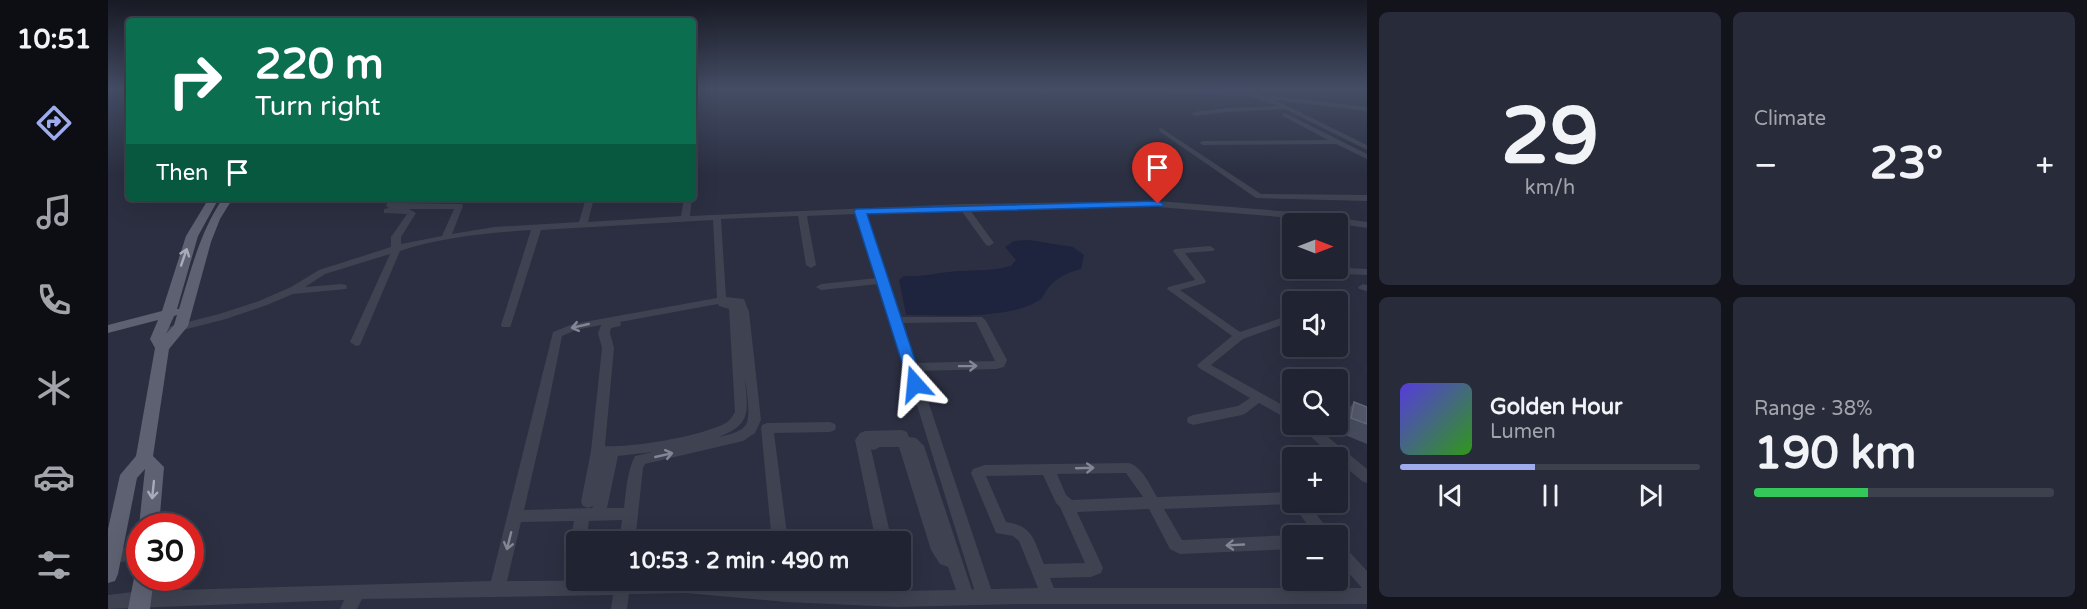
<!DOCTYPE html>
<html lang="en">
<head>
<meta charset="utf-8">
<style>
  :root { --surface:#202331; --page:#282b39; --text:#f1f3f6; --muted:#a2a4ab; --line:#3d404d; --accent:#9eaced }
  body { margin:0; font-family:"Varela Round",sans-serif; background:var(--page); color:var(--text); height:100vh; display:flex; flex-direction:column; font-size:22px; white-space:nowrap }
  * { box-sizing:border-box; margin:0 }
  p { font-size:20px; color:var(--muted) }
  .icon { flex:none; width:33px; height:33px; fill:none; stroke:currentColor; stroke-width:2; stroke-linecap:round; stroke-linejoin:round }
  .map { position:relative; flex:1; overflow:hidden }
  .panel { display:flex; flex-direction:column; gap:12px; padding:12px; background:#12131b; width:720px }
  .panel>* { flex:none }
  .banner { position:absolute; left:18px; top:18px; width:570px; height:183px; border-radius:6px; box-shadow:0 6px 24px #0002,0 0 0 2px var(--line); background:#0b6e4f; color:#fff; overflow:hidden }
  .needle { width:39px; rotate:90deg }
  .buttons { position:absolute; left:1174px; top:213px; display:grid; gap:12px }
  .buttons a { display:grid; place-items:center; width:66px; height:66px; border-radius:6px; background:var(--surface); box-shadow:0 6px 24px #0002,0 0 0 2px var(--line); font-size:30px }
  .speed { position:absolute; left:18px; top:513px; display:flex; gap:12px; font-size:30px; font-weight:700; text-align:center }
  .speed>* { display:grid; place-content:center; width:78px; height:78px; border-radius:50%; background:var(--surface); box-shadow:0 6px 24px #0002,0 0 0 2px var(--line); line-height:1 }
  .speed .limit { border:9px solid #d22; background:#fff; color:#111 }
  .pin { position:absolute; display:grid; place-items:center; width:51px; height:51px; color:#fff; margin:-62px -26px; border-radius:50% 50% 50% 0; rotate:-45deg; box-shadow:0 0 6px #0007 }
  .pin .icon { rotate:45deg }
  .me { position:absolute; width:66px; margin:-33px; rotate:342deg; stroke-linejoin:round; filter:drop-shadow(0 0 4px #0008) }
  .turn { display:flex; align-items:center; gap:21px; height:126px; padding:0 30px; font-size:27px }
  .turn .icon { width:78px; height:78px; stroke-width:2.5 }
  .turn b { display:block; font-size:42px; line-height:51px }
  .then { display:flex; align-items:center; height:57px; padding:0 30px; background:#0003; gap:12px; font-size:22px }
  .big { font-size:45px; font-weight:700; line-height:1.1 }
  .panel .widget { flex:1; display:flex; flex-direction:column; justify-content:center; gap:9px; min-width:0; padding:0 21px; border-radius:9px; background:var(--page) }
  .panel .dial { align-items:center; gap:0 }
  .dial b { font-size:78px; line-height:1 }
  .song { display:flex; align-items:center; gap:18px }
  .cover { width:72px; height:72px; border-radius:9px; background:linear-gradient(135deg,hsl(250 70% 55%),hsl(110 70% 35%)) }
  .played { height:6px; border-radius:3px; background:linear-gradient(90deg,var(--accent) 45%,var(--line) 45%) }
  .keys { display:flex; justify-content:space-around; direction:ltr }
  .heat { display:flex; justify-content:space-between; align-items:center; font-size:33px; direction:ltr }
  .charge { height:9px; border-radius:4px; background:linear-gradient(90deg,#34c759 38%,var(--line) 0) }
  .panel .tiles { flex:1; display:grid; gap:12px; grid-template-columns:repeat(2,1fr) }
  .trip { position:absolute; left:458px; top:531px; width:345px; height:60px; border-radius:6px; background:var(--surface); box-shadow:0 6px 24px #0002,0 0 0 2px var(--line); font-weight:700; line-height:60px; text-align:center }
  main { display:flex; flex:1; min-height:0 }
  .menu { display:flex; flex-direction:column; width:108px; justify-content:space-around; align-items:center; background:#0d0e14; color:var(--muted) }
  .menu .icon { width:42px; height:42px }
  .menu .on { color:var(--accent) }
  .menu b { font-size:27px; color:var(--text) }
  .map>svg:first-child { display:block }
  .water { fill:#1e243e }
  .lines { fill:none; stroke-linecap:round; stroke-linejoin:round }
  .minor { fill:#3e4251; fill-rule:evenodd }
  .major { fill:#5d6171; fill-rule:evenodd }
  .wall { fill:#464c5e }
  .building { fill:#53586a; stroke:#636879; stroke-width:1.5 }
  .oneway { stroke:#a9abb9 }
  .oneway2 { stroke:#838694 }
  .route { fill:#1a73e8; stroke:#114b97; stroke-width:1.5 }
</style>
</head>
<body>
<main>
<nav class="menu">
<b>10:51</b>
<svg class="icon on" aria-label="directions" viewBox="0 0 24 24"><path d="M12 3l9 9-9 9-9-9zM9 14v-3h6M13 9l2 2-2 2"/></svg>
<svg class="icon" aria-label="music" viewBox="0 0 24 24"><path d="M9 18V5l10-2v13"/><circle cx="6" cy="18" r="3"/><circle cx="16" cy="16" r="3"/></svg>
<svg class="icon" aria-label="phone" viewBox="0 0 24 24"><path d="M5 4h4l2 5-3 2q2 4 5 5l2-3 5 2v4C11 20 4 13 5 4z"/></svg>
<svg class="icon" aria-label="climate" viewBox="0 0 24 24"><path d="M12 3v18M4 7l16 10M4 17L20 7"/></svg>
<svg class="icon" aria-label="car" viewBox="0 0 24 24"><path d="M5 17H2v-5l4-1 3-4h7l3 4 3 1v5h-3M9 17h6M6 11h13"/><circle cx="7" cy="17" r="2"/><circle cx="17" cy="17" r="2"/></svg>
<svg class="icon" aria-label="filters" viewBox="0 0 24 24"><path d="M4 7h16M4 17h16"/><circle cx="9" cy="7" r="2"/><circle cx="15" cy="17" r="2"/></svg>
</nav>
<div class="map">
<svg width="1259" height="609" viewBox="0 0 1259 609">
  <rect width="100%" height="100%" fill="#2b2f41"/>
  <path class="water" d="M 921,240 L 965,247 L 976,255 L 973,269 C 962,271 948,278 941,287 C 938,290 936,296 933,299 C 905,320 832,315 798,315 L 791,280 L 796,276 C 818,277 831,272 852,271 C 870,270 885,271 903,266 L 908,260 L 897,247 L 906,241 Z"/>
  <g class="lines">
    <path class="minor" d="M 877,88 L 966,88 L 934,93 Z
      M 993,88 L 1049,88 L 1135,92 L 1138,90 L 1161,98 L 1164,96 L 1259,107 L 1259,111 L 1167,100 L 1259,145 L 1259,150 L 1177,109 L 1120,112 L 1086,116 L 1083,114 L 1086,112 L 1120,108 L 1170,106 L 1142,96 L 996,90 Z
      M 1177,113 L 1259,154 L 1259,159 L 1228,144 L 1095,145 L 1091,143 L 1095,141 L 1220,140 L 1175,116 L 1175,114 Z
      M 1053,128 L 1153,194 L 1259,195 L 1259,201 L 1148,198 L 1051,131 L 1051,129 Z
      M 282,198 L 290,198 L 288,203 L 354,204 L 355,206 L 344,234 L 386,227 L 471,222 L 478,198 L 486,198 L 480,222 L 573,216 L 576,198 L 584,198 L 582,216 L 855,204 L 1050,201 L 1197,213 L 1259,222 L 1259,228 L 1197,219 L 1050,207 L 862,210 L 886,243 L 881,246 L 878,245 L 853,210 L 757,214 L 792,317 L 874,317 L 878,321 L 899,360 L 896,367 L 888,369 L 810,371 L 883,589 L 930,588 L 911,541 L 905,536 L 888,533 L 863,473 L 865,469 L 877,465 L 1021,463 C 1034,467 1042,485 1049,497 L 1185,492 L 1185,502 L 1199,502 L 1225,536 L 1208,536 L 1184,504 L 1056,509 L 1074,540 L 1185,535 L 1185,549 L 1072,554 L 1062,549 L 1041,509 L 969,512 L 995,568 L 993,573 L 983,577 L 942,578 L 946,588 L 1254,588 L 1230,561 L 1230,543 L 1235,545 L 1259,571 L 1259,604 L 913,604 L 790,607 L 678,602 L 578,593 L 521,594 L 519,609 L 503,609 L 505,595 L 254,599 L 249,609 L 232,609 L 236,600 L 0,609 L 0,595 L 33,591 L 383,581 L 445,332 L 465,324 L 609,298 L 605,220 L 433,230 L 403,325 L 402,327 L 394,327 L 393,325 L 423,230 C 380,233 334,237 292,251 L 252,345 L 248,346 L 242,342 L 282,254 L 217,274 L 197,287 L 234,284 L 238,285 L 239,287 L 238,289 L 185,294 L 159,305 L 118,319 L 52,336 L 46,332 L 48,330 L 111,314 L 151,301 L 183,287 L 211,270 L 283,247 L 283,237 L 299,214 L 276,213 L 276,209 L 281,208 L 278,206 ZM 301,209 L 346,209 L 334,236 L 293,244 L 293,237 L 308,213 ZM 749,214 L 769,278 L 713,284 L 708,287 L 713,290 L 771,284 L 796,365 L 795,367 L 798,370 L 866,589 L 864,590 L 816,446 L 808,438 L 801,437 L 799,432 L 794,430 L 757,431 L 752,433 L 747,440 L 768,542 L 784,542 L 763,449 L 766,450 L 772,447 L 791,447 L 823,550 L 832,564 L 840,567 L 848,590 L 796,591 L 792,576 L 792,580 L 778,580 L 780,591 L 685,587 L 684,580 L 668,580 L 669,586 L 603,580 L 399,581 L 413,522 L 466,521 L 462,542 L 465,547 L 468,548 L 468,542 L 478,542 L 481,521 L 514,520 L 511,542 L 527,542 L 535,468 L 537,464 L 635,441 L 647,433 L 653,420 L 641,312 L 636,299 L 618,297 L 613,219 L 690,216 L 698,265 L 703,268 L 708,265 L 699,216 ZM 610,304 L 611,306 L 621,309 L 627,412 C 624,417 622,420 618,423 C 594,436 524,448 497,446 L 506,348 L 502,333 L 503,328 L 512,326 L 513,324 L 512,322 ZM 868,322 L 887,361 L 807,363 L 794,323 ZM 493,325 L 490,333 L 494,348 L 483,451 L 473,502 L 475,506 L 480,508 L 485,506 L 484,508 L 416,510 L 440,406 L 454,336 L 468,330 ZM 637,377 C 638,387 644,419 637,426 C 631,433 619,435 610,437 C 646,424 639,409 637,377 ZM 545,452 L 527,456 C 519,472 518,490 516,508 L 499,508 L 510,456 ZM 1018,473 L 1035,497 L 964,500 L 958,495 L 949,474 ZM 935,475 L 948,503 L 952,507 L 977,563 L 936,564 C 926,541 926,526 898,522 L 878,476 Z
      M 1102,246 L 1107,249 L 1105,251 L 1077,253 L 1098,281 L 1097,283 L 1072,290 L 1132,332 L 1185,314 L 1185,321 L 1135,339 L 1103,365 L 1185,411 L 1185,422 L 1151,403 L 1138,413 L 1134,415 L 1085,425 L 1080,423 L 1079,420 L 1080,417 L 1085,415 L 1130,406 L 1142,398 L 1091,368 L 1089,365 L 1124,336 L 1059,289 L 1060,287 L 1087,280 L 1065,251 L 1067,249 Z
      M 1230,261 L 1241,268 L 1259,269 L 1259,275 L 1238,274 L 1229,268 Z
      M 1255,284 L 1259,285 L 1259,291 L 1251,289 L 1250,287 Z
      M 722,422 L 727,424 L 728,427 L 727,430 L 722,432 L 666,433 L 680,542 L 664,542 L 653,428 L 654,425 L 659,423 Z
      M 1189,424 L 1204,424 L 1259,469 L 1259,483 L 1254,481 L 1230,461 L 1230,458 L 1226,458 Z
      M 32,544 L 32,558 L 0,565 L 0,551 Z
      M 468,548 L 468,576 L 466,577 L 460,575 C 457,567 459,558 463,550 Z"/>
    <path class="major" d="M 101,198 L 111,198 L 90,236 L 69,309 L 71,309 C 83,270 92,232 115,198 L 125,198 L 112,219 L 103,242 L 80,326 L 61,349 L 45,456 L 56,467 L 51,526 L 31,526 L 37,469 L 29,478 L 10,574 L 7,581 L 0,583 L 0,529 L 12,475 L 28,456 L 47,348 L 42,339 L 50,320 L 0,333 L 0,325 L 54,311 L 78,236 ZM 69,315 L 66,325 L 58,334 L 66,316 Z
      M 32,570 L 32,578 L 46,578 L 42,609 L 20,609 L 26,578 Z"/>
  </g>
  <path class="wall" d="M 1246,402 L 1259,407 L 1259,444 L 1232,433 L 1234,417 Z"/>
  <path class="building" d="M 1246,402 L 1259,407 L 1259,424 L 1243,418 Z"/>
  <defs><path id="oneway-shaft" d="M-6 0H5M1.5-3L5.5 0L1.5 3" fill="none" stroke-width="1.6" stroke-linecap="round" stroke-linejoin="round" transform="scale(1.5)"/></defs>
  <g class="oneway">
    <use href="#oneway-shaft" transform="translate(76 257) rotate(-71)"/>
    <use href="#oneway-shaft" transform="translate(45 490) rotate(96)"/>
  </g>
  <g class="oneway2">
    <use href="#oneway-shaft" transform="translate(472 326) rotate(167)"/>
    <use href="#oneway-shaft" transform="translate(860 366) rotate(-1)"/>
    <use href="#oneway-shaft" transform="translate(556 455) rotate(-13)"/>
    <use href="#oneway-shaft" transform="translate(977 468) rotate(-2)"/>
    <use href="#oneway-shaft" transform="translate(401 541) rotate(104)"/>
    <use href="#oneway-shaft" transform="translate(1127 545) rotate(177)"/>
  </g>
  <linearGradient id="sky" x2="0" y2="1"><stop stop-color="#181a24"/><stop offset="0.51" stop-color="#444d65"/><stop offset="1" stop-color="#444d65" stop-opacity="0"/></linearGradient>
  <rect width="1259" height="174" fill="url(#sky)"/>
  <path class="route" d="M 1050,201 L 1056,204 L 1054,206 L 759,214 L 815,384 L 813,388 L 802,388 L 746,211 L 748,209 Z"/>
</svg>
<div class="buttons">
<a><svg class="needle" viewBox="-14 -14 28 28"><path d="M0-13l5 13h-10z" fill="#e53935"/><path d="M0 13l5-13h-10z" fill="#a2a4ab"/></svg></a>
<a><svg class="icon" aria-label="sound" viewBox="0 0 24 24"><path d="M4 9h4l5-4v14l-5-4H4zM17 9q2 3 0 6"/></svg></a>
<a><svg class="icon" aria-label="search" viewBox="0 0 24 24"><circle cx="10" cy="10" r="6"/><path d="M15 15l6 6"/></svg></a>
<a>+</a>
<a>−</a>
</div>
<div class="speed"><div class="limit">30</div></div>
<div class="pin" style="left:1050px;top:204px;background:#d93025"><svg class="icon" aria-label="arrive" viewBox="0 0 24 24"><path d="M6 21V4h12l-3 4 3 4H6"/></svg></div>
<svg class="me" style="left:807px;top:384px" viewBox="-20 -20 40 40"><path d="M0-17L14 15 0 8-14 15z" fill="#1a73e8" stroke="#fff" stroke-width="4"/></svg>
<div class="trip">10:53 · 2 min · 490 m</div>
<div class="banner">
<div class="turn"><svg class="icon" aria-label="right" viewBox="0 0 24 24"><path d="M7 20v-9h11M14 6l5 5-5 5"/></svg><div><b>220 m</b>Turn right</div></div>
<div class="then">Then<svg class="icon" aria-label="arrive" viewBox="0 0 24 24"><path d="M6 21V4h12l-3 4 3 4H6"/></svg></div>
</div>
</div>
<section class="panel">
<div class="tiles">
<div class="widget dial"><b>29</b><p>km/h</p></div>
<div class="widget"><p>Climate</p>
<div class="heat"><a>−</a><b class="big">23°</b><a>+</a></div>
</div>
<div class="widget">
<div class="song"><i class="cover"></i><div><b>Golden Hour</b><p>Lumen</p></div></div>
<div class="played"></div>
<div class="keys"><svg class="icon" aria-label="previous" viewBox="0 0 24 24"><path d="M18 5L8 12l10 7zM5 5v14"/></svg><svg class="icon" aria-label="pause" viewBox="0 0 24 24"><path d="M8 5v14M16 5v14"/></svg><svg class="icon" aria-label="next" viewBox="0 0 24 24"><path d="M6 5l10 7-10 7zM19 5v14"/></svg></div>
</div>
<div class="widget"><p>Range · 38%</p><b class="big">190 km</b><div class="charge"></div></div>
</div>
</section>
</main>
</body>
</html>
